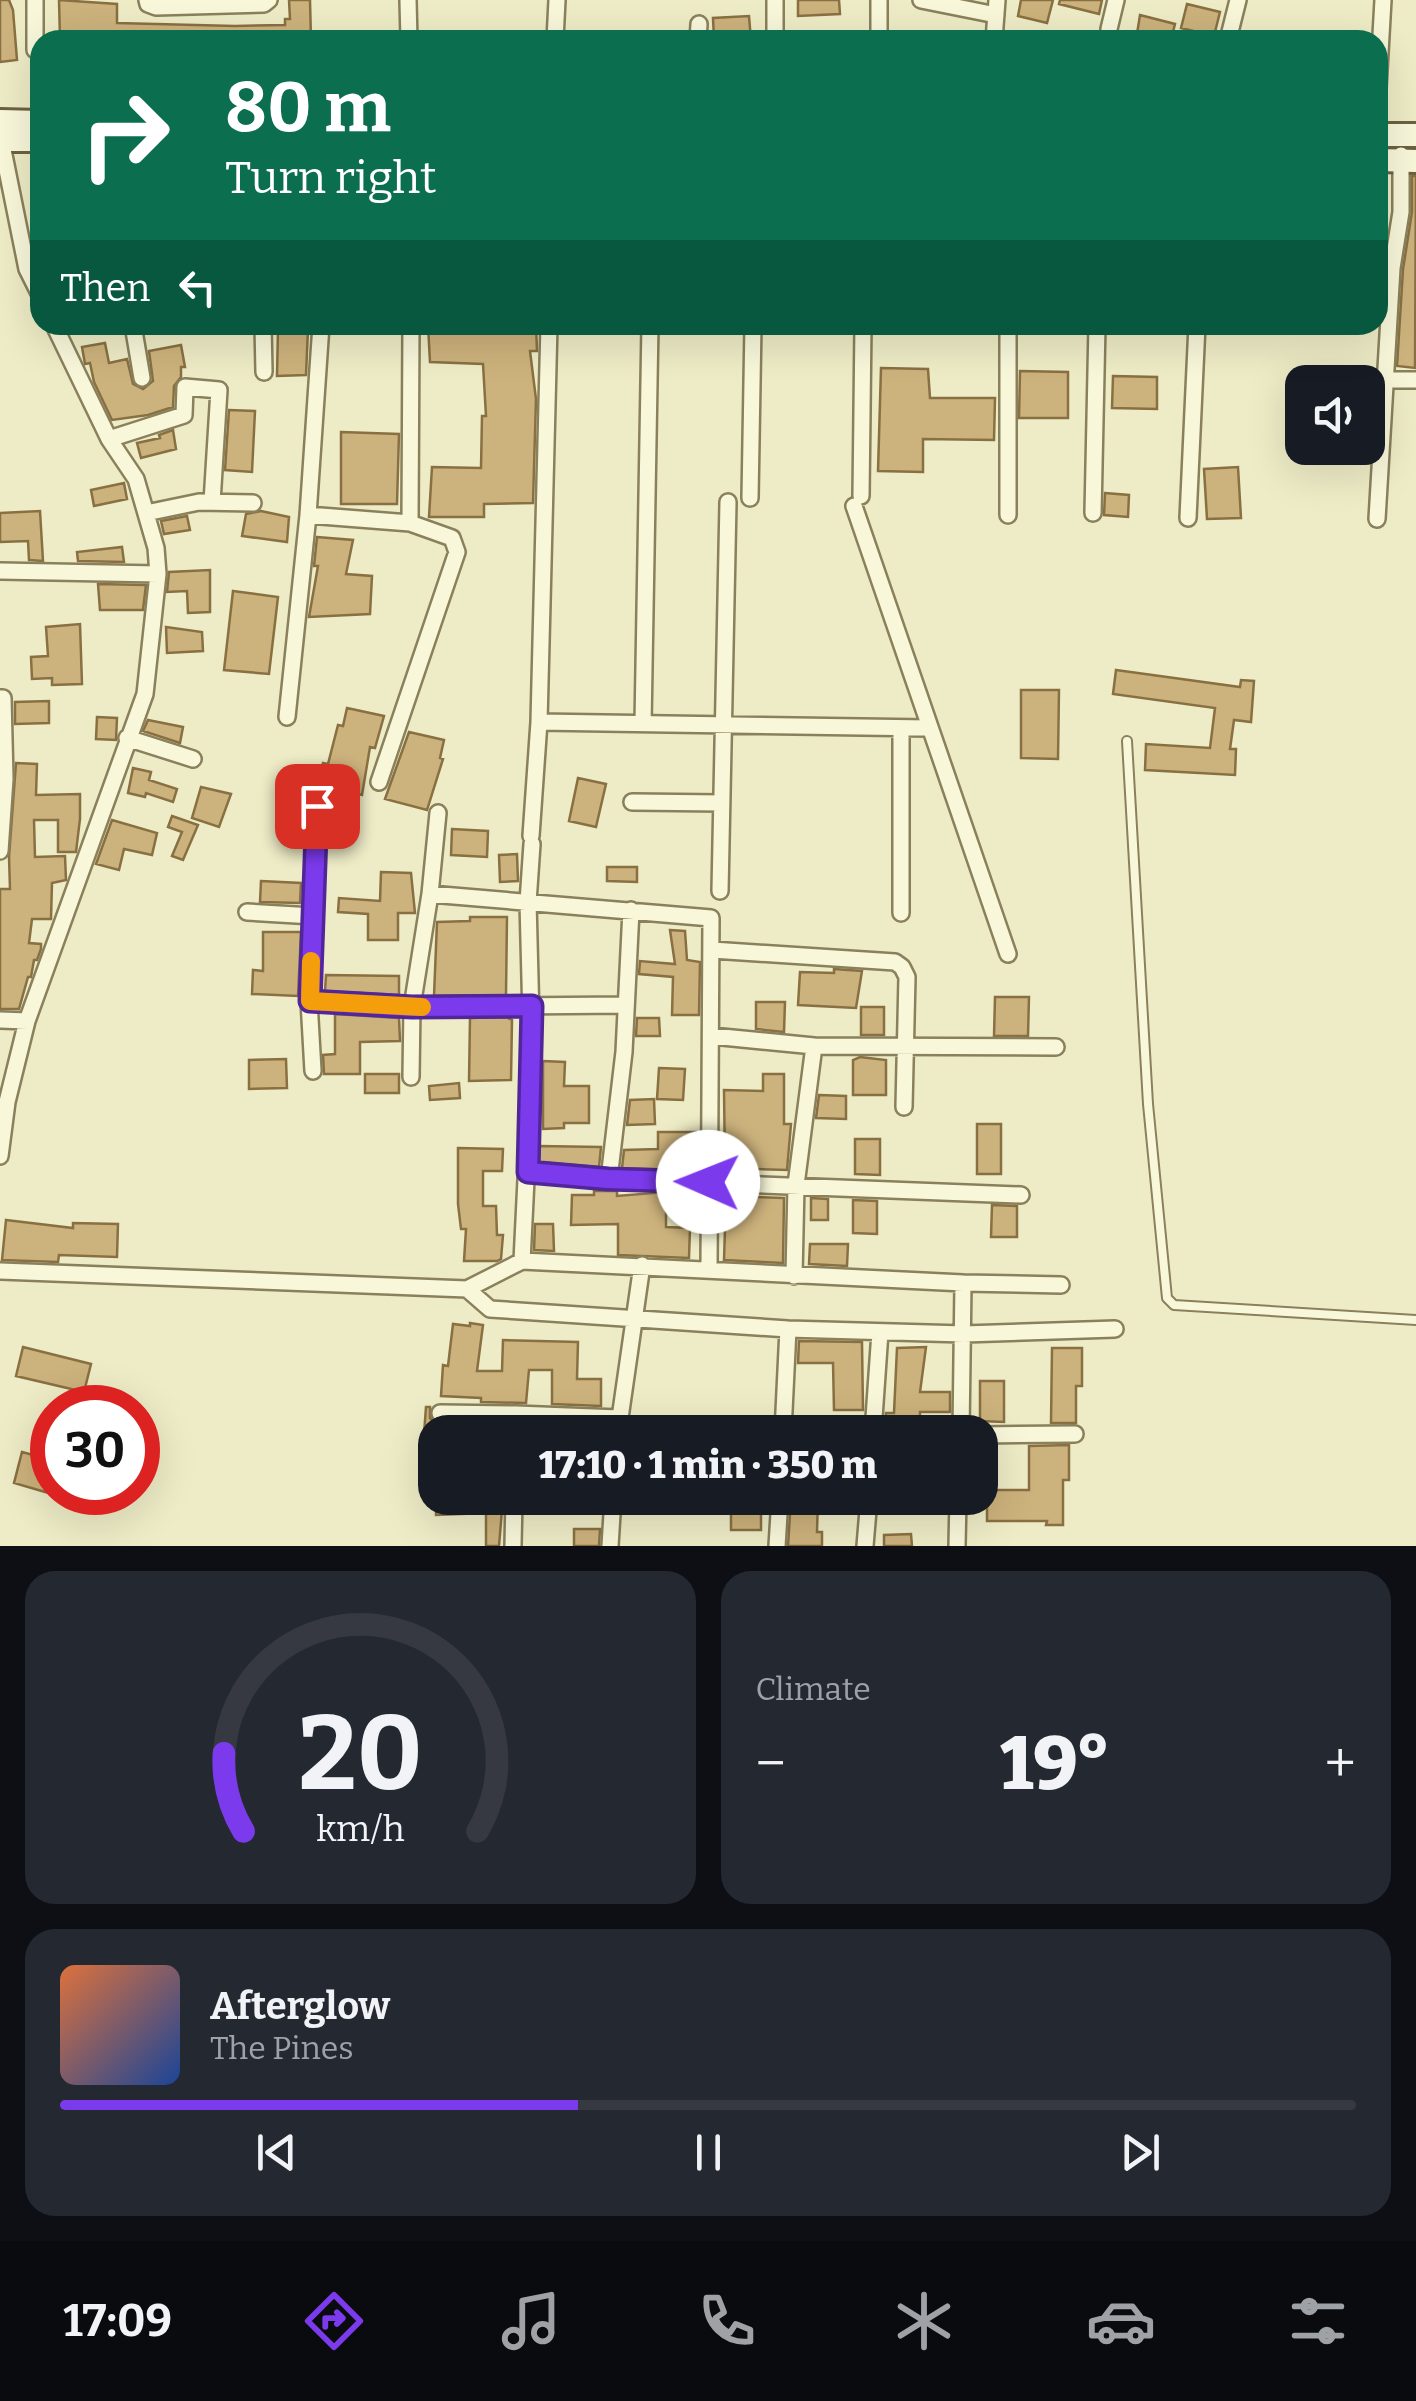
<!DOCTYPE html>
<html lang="en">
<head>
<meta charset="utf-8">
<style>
  :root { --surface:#171b24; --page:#242831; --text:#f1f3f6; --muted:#9ea1a6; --line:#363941; --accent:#7c3aed }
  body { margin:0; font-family:Bitter,serif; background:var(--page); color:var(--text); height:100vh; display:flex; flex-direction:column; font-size:38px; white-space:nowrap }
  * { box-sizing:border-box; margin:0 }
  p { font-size:32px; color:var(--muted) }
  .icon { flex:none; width:55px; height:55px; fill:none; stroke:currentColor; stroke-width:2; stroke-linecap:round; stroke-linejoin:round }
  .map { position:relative; height:1546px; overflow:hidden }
  .panel { display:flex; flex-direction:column; gap:25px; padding:25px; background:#0d0f14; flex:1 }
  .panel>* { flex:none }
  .top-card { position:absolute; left:30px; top:30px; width:1358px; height:305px; border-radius:30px; box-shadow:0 10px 40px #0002; background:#0b6e4f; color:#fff; overflow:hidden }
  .buttons { position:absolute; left:1285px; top:365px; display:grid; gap:20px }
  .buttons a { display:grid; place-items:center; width:100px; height:100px; border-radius:20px; background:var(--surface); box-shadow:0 10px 40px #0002; font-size:50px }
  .speed { position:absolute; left:30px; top:1385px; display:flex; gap:20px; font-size:50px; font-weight:700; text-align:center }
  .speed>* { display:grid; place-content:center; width:130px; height:130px; border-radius:50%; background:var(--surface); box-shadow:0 10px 40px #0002; line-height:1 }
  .speed .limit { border:15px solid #d22; background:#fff; color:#111 }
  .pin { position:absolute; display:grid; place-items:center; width:85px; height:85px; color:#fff; margin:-42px; border-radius:20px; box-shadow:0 5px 15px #0006 }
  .me { position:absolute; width:110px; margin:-55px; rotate:271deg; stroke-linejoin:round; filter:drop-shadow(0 0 8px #0008) }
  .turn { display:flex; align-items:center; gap:35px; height:210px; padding:0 30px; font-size:45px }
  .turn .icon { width:130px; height:130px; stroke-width:2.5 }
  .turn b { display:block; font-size:70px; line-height:85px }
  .then { display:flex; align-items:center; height:95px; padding:0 30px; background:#0003; gap:20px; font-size:38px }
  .big { font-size:75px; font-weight:800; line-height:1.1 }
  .panel .card { flex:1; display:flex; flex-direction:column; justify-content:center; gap:15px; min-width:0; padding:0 35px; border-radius:30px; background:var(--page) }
  .panel .dial { align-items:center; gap:0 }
  .dial svg { height:260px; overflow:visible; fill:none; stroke:var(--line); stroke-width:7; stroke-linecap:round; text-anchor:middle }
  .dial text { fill:var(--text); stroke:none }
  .song { display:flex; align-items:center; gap:30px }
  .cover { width:120px; height:120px; border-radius:15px; background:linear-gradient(135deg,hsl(20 70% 55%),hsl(220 70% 35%)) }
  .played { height:10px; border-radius:5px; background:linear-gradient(90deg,var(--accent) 40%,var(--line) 40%) }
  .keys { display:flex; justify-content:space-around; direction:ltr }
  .heat { display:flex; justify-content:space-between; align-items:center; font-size:55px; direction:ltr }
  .panel .tiles { flex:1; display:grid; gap:25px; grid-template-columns:1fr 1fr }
  .card:last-child { grid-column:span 2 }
  .trip { position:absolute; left:418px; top:1415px; width:580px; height:100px; border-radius:30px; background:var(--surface); box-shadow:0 10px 40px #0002; font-weight:800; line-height:100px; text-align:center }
  .dock { display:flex; height:160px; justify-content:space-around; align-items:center; background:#090b0e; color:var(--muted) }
  .dock .icon { width:70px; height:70px }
  .dock .active { color:var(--accent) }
  .dock b { font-size:45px; color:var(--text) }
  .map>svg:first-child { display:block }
  .building { fill:#ccb27c; stroke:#897042; stroke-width:2.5 }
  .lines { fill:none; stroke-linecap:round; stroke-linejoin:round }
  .lane-casing { stroke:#8a805c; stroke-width:12 }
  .street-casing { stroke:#8a805c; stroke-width:20 }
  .secondary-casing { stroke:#6c613f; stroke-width:28 }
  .lane { stroke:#f9f7da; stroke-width:8 }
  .street { stroke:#f9f7da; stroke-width:15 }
  .secondary { stroke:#f9f7da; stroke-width:22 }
  .route-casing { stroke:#51269a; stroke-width:25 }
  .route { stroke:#7c3aed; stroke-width:18 }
  .slow { stroke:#f59e0b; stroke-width:18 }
</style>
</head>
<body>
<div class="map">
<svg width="1416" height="1546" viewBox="0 0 1416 1546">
  <rect width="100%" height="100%" fill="#eeecc6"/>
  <path class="building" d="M 0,0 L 9,0 L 13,10 L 17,60 L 0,62 Z
    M 59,0 L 117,4 L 117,23 L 235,26 L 285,25 L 285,19 L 290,19 L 289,0 L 310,0 L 311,40 L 60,40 Z
    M 798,0 L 839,0 L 840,14 L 798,16 Z
    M 1021,0 L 1053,0 L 1047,23 L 1018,16 Z
    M 1060,0 L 1102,0 L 1099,14 L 1059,4 Z
    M 1187,4 L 1220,12 L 1214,36 L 1181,28 Z
    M 1140,15 L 1175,24 L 1171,40 L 1136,40 Z
    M 749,16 L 751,40 L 714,40 L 713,18 Z
    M 1412,176 L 1416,176 L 1415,368 L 1397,366 L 1403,269 L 1412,212 Z
    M 428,325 L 536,325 L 537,351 L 530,351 L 536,399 L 533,503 L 484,504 L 484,517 L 429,517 L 432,467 L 481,468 L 482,416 L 486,416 L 483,364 L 430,362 Z
    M 278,329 L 308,329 L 306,375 L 277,376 Z
    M 105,343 L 109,363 L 127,359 L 133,384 L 143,389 L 153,381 L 149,351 L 181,345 L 185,367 L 181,367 L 181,377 L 174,386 L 173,407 L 148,415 L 112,420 L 94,382 L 90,363 L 85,364 L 82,347 Z
    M 881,368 L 928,369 L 930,398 L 995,398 L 994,440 L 923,439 L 923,472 L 878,471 Z
    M 1020,371 L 1068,372 L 1068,418 L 1019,418 Z
    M 1113,376 L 1157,377 L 1157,409 L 1112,408 Z
    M 229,410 L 255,411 L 252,472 L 225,470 Z
    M 173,430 L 176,449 L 141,458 L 137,443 L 160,438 L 159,435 Z
    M 341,432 L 399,434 L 397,504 L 341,504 Z
    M 1238,467 L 1241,518 L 1207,519 L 1204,469 Z
    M 124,483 L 127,499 L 94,506 L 91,490 Z
    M 1105,493 L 1129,495 L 1128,517 L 1104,515 Z
    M 40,511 L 43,561 L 29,560 L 28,541 L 0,542 L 0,513 Z
    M 261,511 L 289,517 L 287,542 L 242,536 L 246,514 Z
    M 187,516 L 190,530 L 164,534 L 161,521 Z
    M 317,537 L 353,540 L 346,574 L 372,576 L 370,614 L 309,617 L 318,566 L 314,566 Z
    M 122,547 L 124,562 L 78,561 L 77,552 Z
    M 210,570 L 210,612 L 188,613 L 187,591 L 167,592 L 169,572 Z
    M 98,584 L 146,585 L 143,610 L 100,610 Z
    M 233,591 L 278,597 L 269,674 L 224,670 Z
    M 80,624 L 82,684 L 52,685 L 52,678 L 32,679 L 31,657 L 48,656 L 46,627 Z
    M 166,627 L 202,632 L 203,651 L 167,653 Z
    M 1116,670 L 1240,687 L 1241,680 L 1254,681 L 1251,722 L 1234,720 L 1230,749 L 1236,749 L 1235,775 L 1145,770 L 1146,744 L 1210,748 L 1215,708 L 1113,694 Z
    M 1021,690 L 1059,690 L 1058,759 L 1021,758 Z
    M 49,701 L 49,723 L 15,724 L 15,702 Z
    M 347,708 L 384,716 L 375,748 L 370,747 L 362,795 L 317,783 L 323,763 L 328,764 L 338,725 L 343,726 Z
    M 97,717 L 117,718 L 116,740 L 96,739 Z
    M 148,720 L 183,727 L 180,743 L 143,731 Z
    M 409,732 L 444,740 L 440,758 L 443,759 L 427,810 L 385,799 Z
    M 16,763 L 37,764 L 36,795 L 80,794 L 80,819 L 76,852 L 58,852 L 58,820 L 34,820 L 35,857 L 65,856 L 66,880 L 52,883 L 51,919 L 32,919 L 29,943 L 41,944 L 41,949 L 37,960 L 34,960 L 31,977 L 28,977 L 19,1009 L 0,1009 L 0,889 L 10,889 L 9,857 Z
    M 133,768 L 151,772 L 149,780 L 177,789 L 173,802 L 146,793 L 145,797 L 128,793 Z
    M 578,778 L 606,784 L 596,827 L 569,821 Z
    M 201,787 L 231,794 L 219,827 L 192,818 Z
    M 172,816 L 198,825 L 183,860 L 172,856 L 182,832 L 168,827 Z
    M 112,820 L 157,833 L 152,855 L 124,849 L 119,870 L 96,864 Z
    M 452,829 L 488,831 L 487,857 L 451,855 Z
    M 517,854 L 518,881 L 500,882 L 499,855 Z
    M 607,867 L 637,867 L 637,882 L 607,881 Z
    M 381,872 L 411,873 L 415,913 L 398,913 L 398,940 L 368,940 L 368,914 L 338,912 L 339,898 L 380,901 Z
    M 261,881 L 301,883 L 300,903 L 260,902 Z
    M 470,917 L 507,917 L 506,995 L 434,996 L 437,922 L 470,921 Z
    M 670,930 L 685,931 L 687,960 L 700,962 L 699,1015 L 672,1015 L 673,977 L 639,974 L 640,961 L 675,964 Z
    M 263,932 L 301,932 L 298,996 L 252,994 L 253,970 L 263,971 Z
    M 834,969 L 862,971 L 856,1008 L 798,1005 L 800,972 L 834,973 Z
    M 326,975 L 399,976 L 399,995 L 325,991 Z
    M 995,997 L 1029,997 L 1028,1036 L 994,1036 Z
    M 756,1002 L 785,1002 L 784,1032 L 756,1029 Z
    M 861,1007 L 884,1007 L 884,1035 L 861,1035 Z
    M 335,1014 L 399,1018 L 400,1041 L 360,1042 L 360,1074 L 324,1074 L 323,1055 L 335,1054 Z
    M 506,1017 L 512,1020 L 511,1080 L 469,1081 L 470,1018 Z
    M 637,1018 L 659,1018 L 660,1036 L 636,1036 Z
    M 860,1057 L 886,1060 L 886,1095 L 853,1095 L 853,1060 Z
    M 286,1059 L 287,1088 L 249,1089 L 249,1060 Z
    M 543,1061 L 565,1062 L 564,1086 L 589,1086 L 589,1123 L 564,1123 L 564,1128 L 543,1129 Z
    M 659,1068 L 685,1069 L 683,1100 L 657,1099 Z
    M 365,1074 L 399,1074 L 399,1093 L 365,1093 Z
    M 763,1074 L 784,1074 L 784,1124 L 791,1124 L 787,1170 L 725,1168 L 724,1090 L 763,1091 Z
    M 459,1083 L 460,1098 L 430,1100 L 429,1086 Z
    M 819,1095 L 846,1096 L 846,1119 L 816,1118 Z
    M 654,1099 L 655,1124 L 627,1125 L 630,1100 Z
    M 977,1124 L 1001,1124 L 1001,1174 L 977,1174 Z
    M 658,1132 L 696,1132 L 697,1171 L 622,1168 L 624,1150 L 658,1149 Z
    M 855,1139 L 880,1139 L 880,1175 L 855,1174 Z
    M 539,1146 L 601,1147 L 599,1167 L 538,1162 Z
    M 458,1148 L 503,1149 L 502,1171 L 483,1171 L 483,1206 L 496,1206 L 497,1235 L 503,1235 L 501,1259 L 497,1261 L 464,1261 L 466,1229 L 461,1229 L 458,1204 Z
    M 594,1191 L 617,1191 L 617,1196 L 666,1192 L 666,1227 L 690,1228 L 689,1258 L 618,1255 L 618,1224 L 571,1225 L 572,1195 L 594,1195 Z
    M 726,1196 L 784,1198 L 783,1263 L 724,1260 Z
    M 811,1198 L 828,1199 L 828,1220 L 811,1220 Z
    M 853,1200 L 877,1201 L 877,1234 L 853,1233 Z
    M 992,1205 L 1017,1206 L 1017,1237 L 991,1237 Z
    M 6,1220 L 73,1228 L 73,1223 L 118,1224 L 117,1257 L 59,1255 L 58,1262 L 2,1260 Z
    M 535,1224 L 553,1224 L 554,1251 L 534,1250 Z
    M 810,1244 L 848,1244 L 847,1266 L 809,1264 Z
    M 470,1323 L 483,1325 L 477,1371 L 502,1371 L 503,1340 L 578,1342 L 577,1379 L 601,1379 L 601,1406 L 552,1404 L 552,1370 L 529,1370 L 526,1403 L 481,1402 L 481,1398 L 441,1396 L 443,1365 L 448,1366 L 453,1324 L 470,1326 Z
    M 799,1341 L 862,1342 L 863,1410 L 834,1410 L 833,1363 L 798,1363 Z
    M 23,1347 L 91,1364 L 84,1392 L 16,1376 Z
    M 926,1347 L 920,1392 L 950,1392 L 950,1412 L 920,1412 L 920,1432 L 885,1432 L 886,1413 L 894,1413 L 897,1348 Z
    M 1052,1348 L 1082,1348 L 1082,1386 L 1076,1386 L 1076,1423 L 1051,1423 Z
    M 980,1381 L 1004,1381 L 1004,1422 L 980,1421 Z
    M 426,1407 L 430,1407 L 430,1418 L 435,1423 L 435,1462 L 422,1461 Z
    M 1069,1445 L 1069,1480 L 1063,1480 L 1063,1525 L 1046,1525 L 1047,1521 L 987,1521 L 987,1490 L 1029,1490 L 1029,1446 Z
    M 22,1452 L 52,1460 L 52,1494 L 14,1483 Z
    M 436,1498 L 503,1498 L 499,1546 L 486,1546 L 486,1513 L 436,1515 Z
    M 791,1498 L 818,1498 L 817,1532 L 822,1532 L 822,1546 L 788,1546 Z
    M 744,1508 L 761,1508 L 761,1530 L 731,1530 L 731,1510 Z
    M 574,1529 L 600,1529 L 599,1546 L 574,1546 Z
    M 911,1534 L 912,1546 L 884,1546 L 884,1535 Z"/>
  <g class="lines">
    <defs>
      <path id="lane" d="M 1127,741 L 1148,1104 L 1167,1298 L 1174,1305 L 1416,1320"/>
      <path id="street" d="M 147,0 L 148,4 L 156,7 L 264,4 L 269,0
        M 408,0 L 409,40
        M 775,0 L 775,40
        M 921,0 L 996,15
        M 879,1 L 879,40
        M 1109,29 L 1116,0
        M 555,40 L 557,0
        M 698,40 L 699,24
        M 994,40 L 997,0
        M 1228,40 L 1238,0
        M 35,50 L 35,0
        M 1378,88 L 1383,0
        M 0,135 L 27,269 L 40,295
        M 133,325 L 142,378
        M 263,325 L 264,372
        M 1298,380 L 1416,380
        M 109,439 L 184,415 L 185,387 L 219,390 L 212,502
        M 861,496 L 863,325
        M 750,498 L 753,325
        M 854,506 L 1008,954
        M 146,513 L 199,502 L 253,503
        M 1093,513 L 1097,325
        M 308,515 L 321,325
        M 1008,515 L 1008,325
        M 1188,518 L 1197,325
        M 1377,519 L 1392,268 L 1401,212 L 1401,155
        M 410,523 L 411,325
        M 0,571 L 158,574
        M 0,698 L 3,698 L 5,779 L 0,851
        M 287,717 L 308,515 L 410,523 L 452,538 L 457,552 L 379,782
        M 539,722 L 928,728
        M 643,724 L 650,325
        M 901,728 L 901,913
        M 127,738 L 193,759
        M 632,802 L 722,803
        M 531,836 L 539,722 L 549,325
        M 720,891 L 728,502
        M 430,894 L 438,813
        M 247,912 L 313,916
        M 712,950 L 895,962 L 902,967 L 907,977 L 904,1107
        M 309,1001 L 412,1007 L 626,1005
        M 0,1020 L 27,1021
        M 712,1036 L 814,1046 L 1056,1047
        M 313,1071 L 309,1001 L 317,806
        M 411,1077 L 412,1007 L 430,894 L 711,918 L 709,1270
        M 0,1156 L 7,1102 L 27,1021 L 145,694 L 158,574 L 156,548 L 136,479 L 109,439 L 54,325
        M 528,1172 L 609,1179 L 1021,1195
        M 609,1179 L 624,1052 L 631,910
        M 522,1261 L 532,1057 L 528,902 L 532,844
        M 0,1271 L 467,1289 L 522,1261 L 963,1283 L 961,1432
        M 794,1276 L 796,1185 L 814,1046
        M 963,1283 L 1061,1285
        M 467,1289 L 490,1309 L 788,1329 L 964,1334 L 1115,1329
        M 440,1413 L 516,1414
        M 516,1432 L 516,1414 L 619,1418
        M 618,1432 L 642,1265
        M 783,1432 L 788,1329
        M 873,1432 L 880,1332
        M 980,1435 L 1075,1434
        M 513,1546 L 514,1498
        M 610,1546 L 613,1498
        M 777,1546 L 780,1498
        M 865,1546 L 869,1498
        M 957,1546 L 958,1498"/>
      <path id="secondary" d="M 0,121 L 40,122
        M 1378,135 L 1416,135
        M 0,140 L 40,140
        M 1378,160 L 1416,161"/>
    </defs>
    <use href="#lane" class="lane-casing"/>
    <use href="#street" class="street-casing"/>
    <use href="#secondary" class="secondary-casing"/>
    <use href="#lane" class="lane"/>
    <use href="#street" class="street"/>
    <use href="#secondary" class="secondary"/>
  </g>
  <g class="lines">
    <defs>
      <path id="route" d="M 317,806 L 310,1001 L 412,1007 L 532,1006 L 528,1172 L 608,1179 L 708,1182"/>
    </defs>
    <use href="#route" class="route-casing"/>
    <use href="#route" class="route"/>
    <path class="slow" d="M 311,961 L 310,1001 L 422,1007"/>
  </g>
</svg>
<div class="buttons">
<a><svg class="icon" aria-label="sound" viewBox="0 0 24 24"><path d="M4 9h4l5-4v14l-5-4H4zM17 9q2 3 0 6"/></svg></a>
</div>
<div class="speed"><div class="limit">30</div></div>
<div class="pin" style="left:317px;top:806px;background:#d93025"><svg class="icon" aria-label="arrive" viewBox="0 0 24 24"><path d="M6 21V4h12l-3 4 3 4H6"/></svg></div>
<svg class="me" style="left:708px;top:1182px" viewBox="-20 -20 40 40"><circle r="19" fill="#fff"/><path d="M0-13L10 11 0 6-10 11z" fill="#7c3aed"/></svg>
<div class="trip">17:10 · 1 min · 350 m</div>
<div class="top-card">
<div class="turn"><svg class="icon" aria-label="right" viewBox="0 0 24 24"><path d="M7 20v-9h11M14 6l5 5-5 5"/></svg><div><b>80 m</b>Turn right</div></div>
<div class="then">Then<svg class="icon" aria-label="left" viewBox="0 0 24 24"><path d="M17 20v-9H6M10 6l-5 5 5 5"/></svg></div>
</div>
</div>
<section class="panel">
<div class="tiles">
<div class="card dial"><svg viewBox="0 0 100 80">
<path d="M14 69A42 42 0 1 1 86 69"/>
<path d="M14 69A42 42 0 0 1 8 45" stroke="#7c3aed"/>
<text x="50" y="56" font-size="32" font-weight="700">20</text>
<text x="50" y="72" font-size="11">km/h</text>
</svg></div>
<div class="card"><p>Climate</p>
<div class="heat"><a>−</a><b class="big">19°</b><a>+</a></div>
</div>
<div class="card">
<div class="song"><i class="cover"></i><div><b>Afterglow</b><p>The Pines</p></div></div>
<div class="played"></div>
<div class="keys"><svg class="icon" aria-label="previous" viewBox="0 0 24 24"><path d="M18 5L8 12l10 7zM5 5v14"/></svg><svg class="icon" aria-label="pause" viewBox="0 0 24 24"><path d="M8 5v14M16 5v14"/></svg><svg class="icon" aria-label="next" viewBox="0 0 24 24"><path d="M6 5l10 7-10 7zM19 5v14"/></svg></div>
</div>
</div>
</section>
<nav class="dock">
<b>17:09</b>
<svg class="icon active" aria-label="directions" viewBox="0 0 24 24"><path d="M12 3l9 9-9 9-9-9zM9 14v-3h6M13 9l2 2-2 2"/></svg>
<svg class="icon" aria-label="music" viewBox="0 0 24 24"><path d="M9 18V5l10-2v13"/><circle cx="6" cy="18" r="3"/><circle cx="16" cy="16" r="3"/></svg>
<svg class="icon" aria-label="phone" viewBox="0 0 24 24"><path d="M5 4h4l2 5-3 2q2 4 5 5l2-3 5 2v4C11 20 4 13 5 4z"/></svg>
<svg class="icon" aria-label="climate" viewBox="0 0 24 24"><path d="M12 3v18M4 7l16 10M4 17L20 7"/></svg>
<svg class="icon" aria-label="car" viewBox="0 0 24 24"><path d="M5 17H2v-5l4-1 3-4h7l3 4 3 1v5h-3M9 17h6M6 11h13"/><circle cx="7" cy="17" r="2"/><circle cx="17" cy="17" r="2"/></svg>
<svg class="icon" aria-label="filters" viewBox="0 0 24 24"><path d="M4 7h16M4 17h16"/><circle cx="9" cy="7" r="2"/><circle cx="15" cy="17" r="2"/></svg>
</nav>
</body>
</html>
